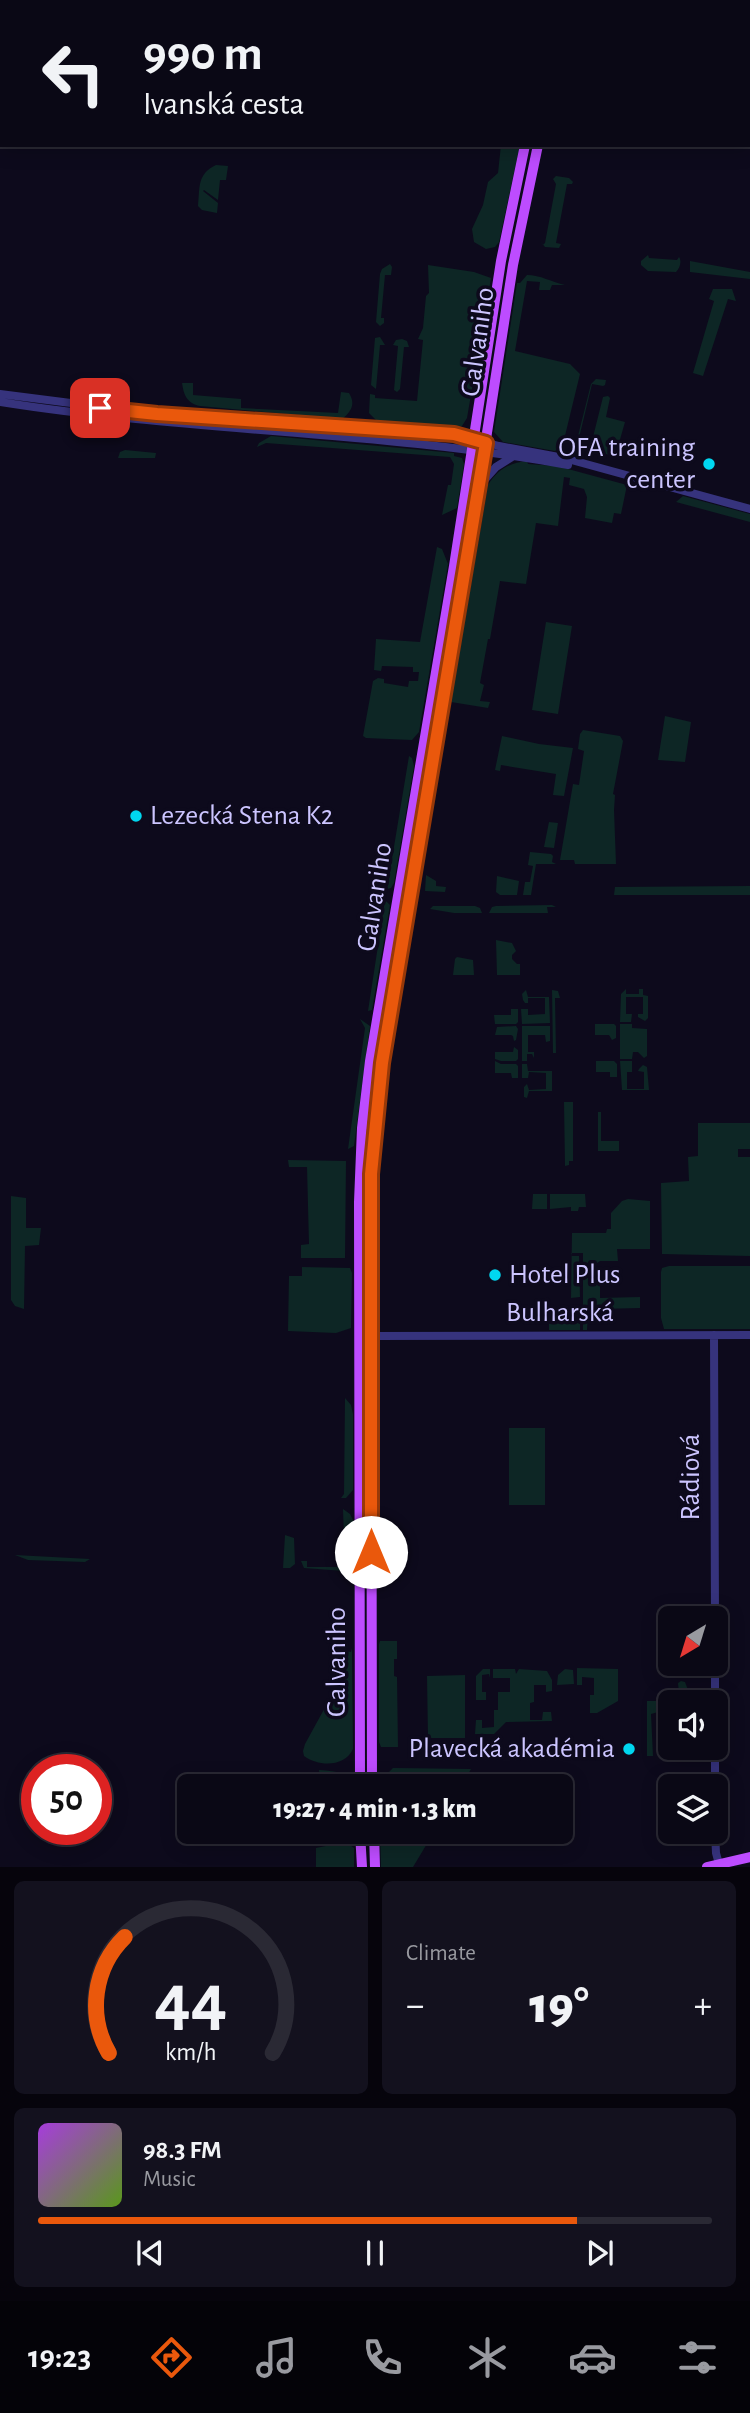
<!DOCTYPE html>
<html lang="en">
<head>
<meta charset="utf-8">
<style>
  :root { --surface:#0a0815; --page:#13111e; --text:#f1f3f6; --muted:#999aa0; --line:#2a2934; --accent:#ea580c }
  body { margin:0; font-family:"Alegreya Sans",sans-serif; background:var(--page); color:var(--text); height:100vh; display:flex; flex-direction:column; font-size:26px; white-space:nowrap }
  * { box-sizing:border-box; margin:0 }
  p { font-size:23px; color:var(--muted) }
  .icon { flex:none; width:38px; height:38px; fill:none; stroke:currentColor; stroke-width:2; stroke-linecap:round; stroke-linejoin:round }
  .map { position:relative; height:1867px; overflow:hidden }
  .panel { display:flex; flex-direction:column; gap:14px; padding:14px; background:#06040c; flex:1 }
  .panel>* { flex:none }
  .top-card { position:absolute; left:0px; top:0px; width:751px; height:147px; box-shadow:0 4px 18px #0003,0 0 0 2px var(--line); background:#0a0815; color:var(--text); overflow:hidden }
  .needle { width:46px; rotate:218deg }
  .buttons { position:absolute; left:658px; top:1606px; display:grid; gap:14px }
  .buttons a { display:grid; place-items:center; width:70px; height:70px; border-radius:10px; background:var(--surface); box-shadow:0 4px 18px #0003,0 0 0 2px var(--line); font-size:35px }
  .speed { position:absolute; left:21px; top:1754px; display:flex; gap:14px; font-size:35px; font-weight:700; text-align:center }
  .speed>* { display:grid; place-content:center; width:91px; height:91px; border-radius:50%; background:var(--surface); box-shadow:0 4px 18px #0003,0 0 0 2px var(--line); line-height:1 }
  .speed .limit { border:10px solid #d22; background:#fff; color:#111 }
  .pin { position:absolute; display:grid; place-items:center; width:60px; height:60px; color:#fff; margin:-30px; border-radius:14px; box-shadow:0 4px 10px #0006 }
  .me { position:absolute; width:77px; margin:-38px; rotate:0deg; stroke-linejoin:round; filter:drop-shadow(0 0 5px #0008) }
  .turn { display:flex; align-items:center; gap:24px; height:147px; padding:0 28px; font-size:32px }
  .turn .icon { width:91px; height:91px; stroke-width:2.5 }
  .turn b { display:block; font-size:49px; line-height:60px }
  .big { font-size:52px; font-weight:800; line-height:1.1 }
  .panel .tile { flex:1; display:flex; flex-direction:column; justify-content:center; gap:10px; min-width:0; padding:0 24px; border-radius:10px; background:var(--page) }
  .panel .dial { align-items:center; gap:0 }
  .dial svg { height:182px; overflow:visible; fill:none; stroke:var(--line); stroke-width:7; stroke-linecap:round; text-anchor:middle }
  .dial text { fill:var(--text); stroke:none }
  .song { display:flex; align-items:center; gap:21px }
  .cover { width:84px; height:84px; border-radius:10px; background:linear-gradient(135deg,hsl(280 70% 55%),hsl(90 70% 35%)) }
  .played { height:7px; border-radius:4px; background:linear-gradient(90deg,var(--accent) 80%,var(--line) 80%) }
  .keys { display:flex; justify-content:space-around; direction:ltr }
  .heat { display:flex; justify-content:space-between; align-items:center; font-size:38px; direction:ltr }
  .panel .tiles { flex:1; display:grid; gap:14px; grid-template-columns:1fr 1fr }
  .tile:last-child { grid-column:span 2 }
  .trip { position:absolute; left:177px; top:1774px; width:396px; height:70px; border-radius:10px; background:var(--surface); box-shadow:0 4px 18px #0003,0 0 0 2px var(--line); font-weight:800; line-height:70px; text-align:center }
  .tabs { display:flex; height:112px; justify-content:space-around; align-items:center; background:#040308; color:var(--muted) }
  .tabs .icon { width:49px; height:49px }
  .tabs .selected { color:var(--accent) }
  .tabs b { font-size:32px; color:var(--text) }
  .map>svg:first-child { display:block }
  .green { fill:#0d2625 }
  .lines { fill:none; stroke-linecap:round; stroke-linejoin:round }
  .minor { stroke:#36337d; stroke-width:8 }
  .major { stroke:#bd4cff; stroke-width:10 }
  .highway { stroke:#ff409b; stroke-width:12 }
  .route-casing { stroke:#983908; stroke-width:18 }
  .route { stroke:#ea580c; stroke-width:12 }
  .poi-dot { fill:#00d7f0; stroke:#0d0a1c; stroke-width:2.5 }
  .labels { text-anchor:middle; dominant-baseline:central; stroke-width:7; stroke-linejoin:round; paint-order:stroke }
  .street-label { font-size:28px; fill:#ccc5ff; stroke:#0d0a1c }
  .poi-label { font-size:28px; fill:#ccc5ff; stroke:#0d0a1c; text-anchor:end }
</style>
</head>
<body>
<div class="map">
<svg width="750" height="1867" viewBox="0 0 750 1867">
  <rect width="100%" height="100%" fill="#0d0a1c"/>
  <path class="green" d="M 501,145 L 520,145 L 499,242 L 495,247 L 486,249 L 474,242 L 472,229 L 483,205 L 488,182 L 498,173 Z
    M 216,165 L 228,166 L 226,180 L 220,180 L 218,200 L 204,190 L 203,191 L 218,203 L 217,213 L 202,210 L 198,206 C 200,187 197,174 216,165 Z
    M 556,176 L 569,178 L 573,182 L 572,184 L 567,184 L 556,243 L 561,244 L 559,248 L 545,247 L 540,241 L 543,245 L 545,243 L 556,184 L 553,179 Z
    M 648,255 L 649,258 L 677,260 L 679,257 C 682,261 680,268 676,272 L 648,271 L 641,265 L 641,261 Z
    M 690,261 L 750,272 L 750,279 L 690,272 Z
    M 390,264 L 392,267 L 391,275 L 385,275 L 381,318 L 384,318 L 384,323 L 380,326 L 376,322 L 380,274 L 382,269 Z
    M 428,265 L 474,272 L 491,278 L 467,418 L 462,426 L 456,428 L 377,421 L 369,413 L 370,394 L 375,395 L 375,398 L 417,401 L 423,340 L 418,339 L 423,328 L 426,296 L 429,293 Z
    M 527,275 C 540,275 552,282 565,285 L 552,285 L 550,290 L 539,290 L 540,282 L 527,281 L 515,351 L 570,364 L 580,374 L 563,444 L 555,451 L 503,442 L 494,432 L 517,283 L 520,283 Z
    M 713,289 L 732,289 L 736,301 L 728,299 L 703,376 L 693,373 L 714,301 L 709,299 Z
    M 380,337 L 385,345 L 380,345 L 376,389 L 371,385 L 375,338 Z
    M 402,339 L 407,341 L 409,347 L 404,347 L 400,389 L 397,392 L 394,390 L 398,346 L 393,345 L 396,340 Z
    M 596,379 L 606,380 L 605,385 L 603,386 L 592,384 L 579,438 L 592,441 L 603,397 L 608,396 L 610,398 L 606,417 L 625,422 L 615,457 L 576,444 L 591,384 Z
    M 182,383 L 193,383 L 193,395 L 241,399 L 241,408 L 338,413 L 341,392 L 349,393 C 356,404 351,412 342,419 L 200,406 C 187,403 184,396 182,383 Z
    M 271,436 L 454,453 L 454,456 L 462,458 L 464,464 L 457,508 L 442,515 L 448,485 L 451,485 L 454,464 L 450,457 L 266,443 L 257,447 L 259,443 Z
    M 125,450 L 156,453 L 155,458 L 118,458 L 120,452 Z
    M 527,461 L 528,464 L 557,466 L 627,485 L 621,514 L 614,513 L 612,523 L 585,518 L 587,497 L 584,489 L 569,485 L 570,478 L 564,477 L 558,526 L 536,523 L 526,584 L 500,581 L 490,639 L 488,639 L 480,683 L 484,685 L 480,701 L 490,702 L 488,708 L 451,702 L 488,485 C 498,469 509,463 527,461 Z
    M 683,496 L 750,514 L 750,522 L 676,502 Z
    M 437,547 L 442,549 L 448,564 L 419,732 L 412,740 L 366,738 L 363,736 L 373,681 L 378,678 L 384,679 L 384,683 L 408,687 L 409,681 L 418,681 L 419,672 L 413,672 L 413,667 L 382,666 L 381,671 L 374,670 L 376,639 L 420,642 Z
    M 458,569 L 461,570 L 434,730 L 431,729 Z
    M 546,622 L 572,626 L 558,714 L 532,710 Z
    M 665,716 L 691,722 L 685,762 L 658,760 Z
    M 583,730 L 620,736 L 623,741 L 613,794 L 615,795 L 614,810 L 616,864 L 575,864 L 574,860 L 560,860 L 573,784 L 579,785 L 584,751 L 578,749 L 580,734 Z
    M 502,736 L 539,744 L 573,748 L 564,796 L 553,795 L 556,774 L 501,765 L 500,771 L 495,770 Z
    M 409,756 L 412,758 L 414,766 L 394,883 L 391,888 L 387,889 Z
    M 549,822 L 558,823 L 554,848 L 544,847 Z
    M 530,852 L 551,854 L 553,856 L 552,862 L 556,864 L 536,864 L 531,895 L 523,895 L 525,882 L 530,882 L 533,866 L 528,865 Z
    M 426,875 L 436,881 L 436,886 L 446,887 L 445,892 L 425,891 Z
    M 497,876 L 519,881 L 517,895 L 500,895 L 496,892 Z
    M 750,886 L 750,895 L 614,895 L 615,887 Z
    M 385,900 L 390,905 L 372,1010 L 368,1011 Z
    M 552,905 L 556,907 L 547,907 L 548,913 L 489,913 L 492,907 L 496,906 Z
    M 433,906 L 475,906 L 480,908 L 482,913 L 454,913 L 430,909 Z
    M 398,922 L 401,923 L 372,1107 L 368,1151 L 365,1324 L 363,1196 L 370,1092 Z
    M 496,940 L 512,943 L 516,951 L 512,955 L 512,959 L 517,964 L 520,964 L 520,975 L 497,975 Z
    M 457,957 L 473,960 L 474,975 L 453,975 L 455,959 Z
    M 626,989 L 626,994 L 639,994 L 639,989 L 643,989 L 643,995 L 648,996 L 648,1018 L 645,1021 L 638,1017 L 638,1014 L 643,1014 L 643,997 L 626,997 L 626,1014 L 632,1014 L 631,1022 L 620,1022 L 621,994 Z
    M 526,990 L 528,997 L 549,997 L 550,1023 L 522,1024 L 521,1009 L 528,1009 L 528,1015 L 545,1014 L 545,998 L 528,998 L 528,1003 L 525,1003 L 523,1000 L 522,994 Z
    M 552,990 L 558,991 L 560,998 L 555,998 L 556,1053 L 553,1053 Z
    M 511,1009 L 518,1009 L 518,1022 L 516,1024 L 495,1024 L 494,1015 L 511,1015 Z
    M 360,1019 L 370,1026 L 354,1146 L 348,1149 L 365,1028 Z
    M 595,1024 L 614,1024 L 616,1026 L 616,1038 L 612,1040 L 609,1035 L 595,1035 Z
    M 620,1024 L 632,1024 L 632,1028 L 647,1029 L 647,1056 L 644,1058 L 638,1052 L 633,1052 L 632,1059 L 620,1059 Z
    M 516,1026 L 518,1029 L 516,1040 L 514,1041 L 513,1036 L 511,1035 L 495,1035 L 497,1027 Z
    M 522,1026 L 550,1026 L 550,1041 L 546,1042 L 545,1035 L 528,1035 L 528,1052 L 534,1052 L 534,1058 L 532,1054 L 527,1054 L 527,1061 L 522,1061 Z
    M 514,1047 L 518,1050 L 518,1059 L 516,1061 L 501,1061 L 495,1059 L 495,1052 L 513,1052 Z
    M 495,1061 L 501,1064 L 516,1064 L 518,1066 L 518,1078 L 512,1078 L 511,1073 L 495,1073 Z
    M 596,1061 L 614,1061 L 617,1064 L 617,1077 L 610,1077 L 610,1072 L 596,1072 Z
    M 620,1061 L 632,1061 L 632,1072 L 627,1072 L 627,1089 L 644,1089 L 644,1072 L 638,1071 L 639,1069 L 643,1065 L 647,1067 L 649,1090 L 622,1090 Z
    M 522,1064 L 527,1064 L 528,1071 L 552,1071 L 552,1091 L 529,1091 L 527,1098 L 524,1097 L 524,1087 L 527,1084 L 529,1090 L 546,1089 L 546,1073 L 529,1072 L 528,1078 L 522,1078 Z
    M 564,1102 L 573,1102 L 573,1161 L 569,1161 L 569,1165 L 565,1166 Z
    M 598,1112 L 601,1112 L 601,1141 L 619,1141 L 619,1151 L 598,1151 Z
    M 698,1123 L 750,1123 L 750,1149 L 738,1149 L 738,1157 L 750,1157 L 750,1256 L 662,1254 L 661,1183 L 689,1181 L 688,1157 L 698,1156 Z
    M 288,1160 L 346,1161 L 345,1258 L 301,1258 L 301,1245 L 309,1244 L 307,1167 L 289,1167 Z
    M 533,1194 L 547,1194 L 547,1209 L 532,1209 Z
    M 550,1194 L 585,1194 L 586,1207 L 579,1207 L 578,1211 L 571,1211 L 571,1207 L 550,1209 Z
    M 11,1196 L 26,1198 L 26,1228 L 41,1228 L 39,1245 L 25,1246 L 24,1309 L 15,1306 L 11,1300 Z
    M 628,1199 L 650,1201 L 650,1249 L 617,1249 L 618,1261 L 600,1261 L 597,1263 L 597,1283 L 600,1284 L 600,1298 L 640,1297 L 640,1308 L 599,1309 L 597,1311 L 588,1311 L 587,1330 L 583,1330 L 583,1253 L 571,1253 L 572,1256 L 579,1256 L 580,1297 L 571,1298 L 572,1233 L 606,1233 L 607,1229 L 611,1229 L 611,1213 L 622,1201 Z
    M 669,1266 L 750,1266 L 750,1329 L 664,1329 L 661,1318 L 661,1272 L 662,1268 Z
    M 302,1267 L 350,1268 L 352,1273 L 351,1328 L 336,1333 L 288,1331 L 289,1276 L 302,1276 Z
    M 571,1308 L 580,1308 L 580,1330 L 549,1330 L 549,1315 L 571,1315 Z
    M 363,1354 L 366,1354 L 367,1573 L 364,1572 Z
    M 345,1398 L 351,1405 L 353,1414 L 353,1490 L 346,1498 L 341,1498 L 344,1494 Z
    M 509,1428 L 545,1428 L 545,1505 L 509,1505 Z
    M 343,1509 L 350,1514 L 353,1520 L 352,1566 L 344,1571 L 304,1568 L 301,1561 L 307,1561 L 307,1567 L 345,1567 Z
    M 285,1535 L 294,1538 L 295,1564 L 290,1568 L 283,1568 Z
    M 15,1555 L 90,1559 L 85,1562 L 28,1560 Z
    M 380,1641 L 397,1641 L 397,1659 L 394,1659 L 394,1676 L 397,1677 L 398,1747 L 381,1747 L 379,1742 L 379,1644 Z
    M 352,1648 L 353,1749 C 345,1767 319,1767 304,1756 L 303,1751 L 305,1744 L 339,1682 L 346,1651 L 351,1652 Z
    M 577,1668 L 618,1669 L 618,1701 L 597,1713 L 590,1713 L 590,1695 L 594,1695 L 594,1678 L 582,1677 L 582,1685 L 577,1685 Z
    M 483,1669 L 490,1669 L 490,1678 L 489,1674 L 482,1675 L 482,1692 L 486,1692 L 486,1700 L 476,1700 L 476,1676 Z
    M 493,1669 L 515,1669 L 516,1674 L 519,1669 L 547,1671 L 552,1680 L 552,1691 L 546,1692 L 546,1685 L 534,1685 L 534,1702 L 530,1703 L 530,1720 L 542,1720 L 543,1712 L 551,1712 L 552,1721 L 506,1722 L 494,1734 L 475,1734 L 476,1720 L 482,1720 L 482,1728 L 494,1727 L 494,1710 L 498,1710 L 498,1692 L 510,1692 L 510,1678 L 493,1678 Z
    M 565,1669 L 573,1670 L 574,1684 L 557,1685 L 558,1675 Z
    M 465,1675 L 465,1738 L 428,1738 L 427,1676 Z
    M 681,1681 L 685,1682 L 688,1690 L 702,1695 L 705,1692 L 706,1697 L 683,1696 L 679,1693 L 678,1683 Z
    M 647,1701 L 709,1701 L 709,1703 L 670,1703 L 669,1709 L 651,1714 L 653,1756 L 647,1756 Z
    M 393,1768 L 471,1769 L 461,1787 L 380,1787 L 383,1778 Z
    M 319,1770 C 333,1771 349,1771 354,1787 L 320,1787 Z
    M 380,1832 L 434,1832 L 413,1867 L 381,1867 Z
    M 346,1842 L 354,1848 L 354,1867 L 316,1867 L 316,1848 Z"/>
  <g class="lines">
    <path class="minor" d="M 0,394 L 157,414 L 458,435 L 499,446 L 564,458 L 750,509
      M 0,402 C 189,432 381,431 568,465
      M 479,486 L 496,467 L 515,455
      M 714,1335 L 715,1619
      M 370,1336 L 750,1335
      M 715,1664 L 715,1703
      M 715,1748 L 715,1787
      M 715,1832 L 716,1853 L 719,1864"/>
    <path class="major" d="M 558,2 L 558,0
      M 568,2 L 568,0
      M 360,1787 L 359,1202 L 362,1128 L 370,1061 L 454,566 L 501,261 L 525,145
      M 372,1787 L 371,1197 L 374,1129 L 381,1063 L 466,568 L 513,265 L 538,145
      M 360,1832 L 362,1867
      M 374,1832 L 375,1867
      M 707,1867 L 750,1857"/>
    <path class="highway" d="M 91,2 L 93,0
      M 114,2 L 117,0
      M 0,71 L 2,70
      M 0,96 L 2,94"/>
  </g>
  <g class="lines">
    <defs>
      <path id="route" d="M 100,408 L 157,414 L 454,434 L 486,443 L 382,1063 L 371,1174 L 371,1552"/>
    </defs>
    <use href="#route" class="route-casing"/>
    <use href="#route" class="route"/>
  </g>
  <g class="poi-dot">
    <circle cx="709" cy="464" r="7"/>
    <circle cx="136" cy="816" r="7"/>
    <circle cx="495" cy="1275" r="7"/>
    <circle cx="629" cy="1749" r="7"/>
  </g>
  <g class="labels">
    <g class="street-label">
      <text transform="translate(478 342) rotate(-82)">Galvaniho</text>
      <text transform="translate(375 897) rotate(-81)">Galvaniho</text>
      <text x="560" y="1313">Bulharská</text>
      <text transform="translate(691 1477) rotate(-90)">Rádiová</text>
      <text transform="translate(337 1662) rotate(-90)">Galvaniho</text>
    </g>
    <g class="poi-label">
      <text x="695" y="448">OFA training<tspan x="695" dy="32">center</tspan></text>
      <text x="150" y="816" text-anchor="start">Lezecká Stena K2</text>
      <text x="509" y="1275" text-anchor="start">Hotel Plus</text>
      <text x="615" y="1749">Plavecká akadémia</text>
    </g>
  </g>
</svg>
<div class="buttons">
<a><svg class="needle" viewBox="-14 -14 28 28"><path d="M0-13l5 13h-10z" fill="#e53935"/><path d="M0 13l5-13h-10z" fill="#999aa0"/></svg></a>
<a><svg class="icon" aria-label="sound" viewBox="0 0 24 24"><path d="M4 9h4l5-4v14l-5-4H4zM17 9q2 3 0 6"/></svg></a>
<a><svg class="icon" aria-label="layers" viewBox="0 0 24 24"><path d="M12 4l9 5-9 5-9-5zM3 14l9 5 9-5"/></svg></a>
</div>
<div class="speed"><div class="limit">50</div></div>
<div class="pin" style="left:100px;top:408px;background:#d93025"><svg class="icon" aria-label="arrive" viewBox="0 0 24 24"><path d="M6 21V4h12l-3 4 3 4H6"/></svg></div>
<svg class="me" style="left:371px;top:1552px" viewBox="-20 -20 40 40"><circle r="19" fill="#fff"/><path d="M0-13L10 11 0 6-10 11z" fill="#ea580c"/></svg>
<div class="trip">19:27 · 4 min · 1.3 km</div>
<div class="top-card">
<div class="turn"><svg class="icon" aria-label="left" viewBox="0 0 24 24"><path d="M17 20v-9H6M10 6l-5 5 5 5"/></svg><div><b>990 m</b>Ivanská cesta</div></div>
</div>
</div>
<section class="panel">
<div class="tiles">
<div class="tile dial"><svg viewBox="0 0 100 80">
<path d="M14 69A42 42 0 1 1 86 69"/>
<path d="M14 69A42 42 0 0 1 21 18" stroke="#ea580c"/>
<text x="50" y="56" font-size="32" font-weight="700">44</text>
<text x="50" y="72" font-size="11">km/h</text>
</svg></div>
<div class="tile"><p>Climate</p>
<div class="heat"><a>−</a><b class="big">19°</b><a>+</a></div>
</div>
<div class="tile">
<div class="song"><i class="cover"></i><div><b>98.3 FM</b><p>Music</p></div></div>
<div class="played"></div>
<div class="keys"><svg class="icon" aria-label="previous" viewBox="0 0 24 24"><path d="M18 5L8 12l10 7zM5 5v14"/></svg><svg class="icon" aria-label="pause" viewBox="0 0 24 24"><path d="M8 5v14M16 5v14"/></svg><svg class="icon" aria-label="next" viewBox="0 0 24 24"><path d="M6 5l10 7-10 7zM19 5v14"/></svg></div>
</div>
</div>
</section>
<nav class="tabs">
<b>19:23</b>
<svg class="icon selected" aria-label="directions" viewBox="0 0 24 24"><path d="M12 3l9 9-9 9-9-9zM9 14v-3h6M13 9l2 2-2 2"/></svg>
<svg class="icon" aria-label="music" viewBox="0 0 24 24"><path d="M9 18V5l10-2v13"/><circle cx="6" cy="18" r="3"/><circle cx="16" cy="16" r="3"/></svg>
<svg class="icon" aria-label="phone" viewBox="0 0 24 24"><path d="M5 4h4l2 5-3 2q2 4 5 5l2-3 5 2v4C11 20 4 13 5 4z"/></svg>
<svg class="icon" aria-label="climate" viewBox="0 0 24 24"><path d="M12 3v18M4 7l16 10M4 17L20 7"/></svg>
<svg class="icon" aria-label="car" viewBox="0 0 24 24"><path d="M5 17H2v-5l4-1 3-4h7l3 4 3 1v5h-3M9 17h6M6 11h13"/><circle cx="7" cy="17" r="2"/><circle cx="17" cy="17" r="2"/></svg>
<svg class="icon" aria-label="filters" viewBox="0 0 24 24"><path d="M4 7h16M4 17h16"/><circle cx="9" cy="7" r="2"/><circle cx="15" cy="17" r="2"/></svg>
</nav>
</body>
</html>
